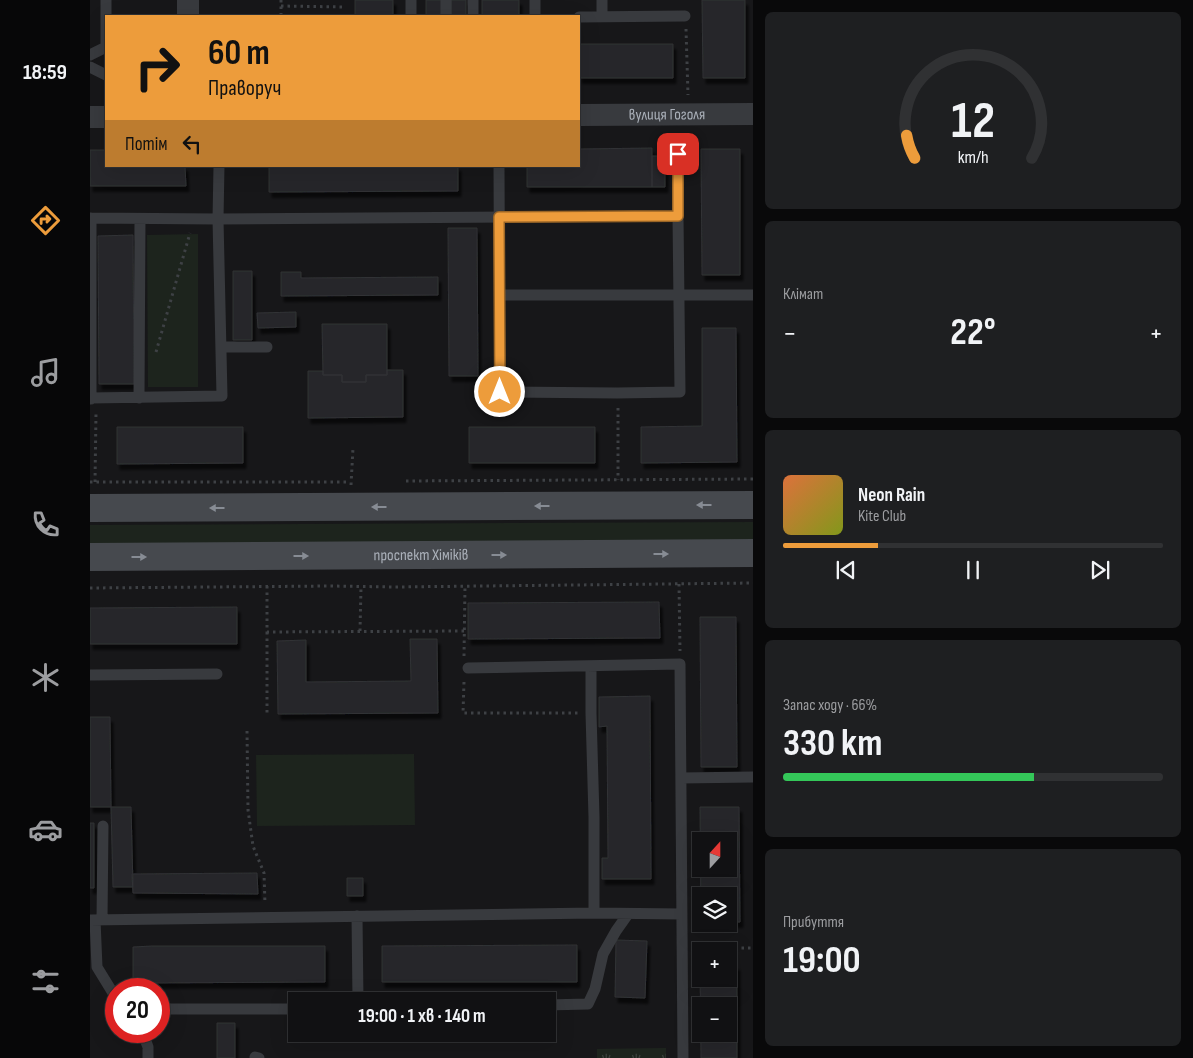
<!DOCTYPE html>
<html lang="uk">
<head>
<meta charset="utf-8">
<style>
  :root { --surface:#111113; --page:#1e1f21; --text:#f1f3f6; --muted:#9c9da0; --line:#303133; --accent:#ed9c3b }
  body { margin:0; font-family:"Sofia Sans Condensed",sans-serif; background:var(--page); color:var(--text); height:100vh; display:flex; flex-direction:column; font-size:19px; white-space:nowrap }
  * { box-sizing:border-box; margin:0 }
  p { font-size:16px; color:var(--muted) }
  .icon { flex:none; width:28px; height:28px; fill:none; stroke:currentColor; stroke-width:2; stroke-linecap:round; stroke-linejoin:round }
  .map { position:relative; flex:1; overflow:hidden }
  .sheet { display:flex; flex-direction:column; gap:12px; padding:12px; background:#09090a; width:440px }
  .sheet>* { flex:none }
  .hud { position:absolute; left:15px; top:15px; width:475px; height:152px; border-radius:0px; box-shadow:0 5px 20px #0002,0 0 0 1px var(--line); background:#ed9c3b; color:#111; overflow:hidden }
  .needle { width:32px; rotate:21deg }
  .buttons { position:absolute; left:602px; top:832px; display:grid; gap:10px }
  .buttons a { display:grid; place-items:center; width:45px; height:45px; border-radius:0px; background:var(--surface); box-shadow:0 5px 20px #0002,0 0 0 1px var(--line); font-size:25px }
  .speed { position:absolute; left:15px; top:978px; display:flex; gap:10px; font-size:25px; font-weight:700; text-align:center }
  .speed>* { display:grid; place-content:center; width:65px; height:65px; border-radius:50%; background:var(--surface); box-shadow:0 5px 20px #0002,0 0 0 1px var(--line); line-height:1 }
  .speed .limit { border:8px solid #d22; background:#fff; color:#111 }
  .pin { position:absolute; display:grid; place-items:center; width:42px; height:42px; color:#fff; margin:-21px; border-radius:10px; box-shadow:0 2px 8px #0006 }
  .me { position:absolute; width:55px; margin:-28px; rotate:0deg; stroke-linejoin:round; filter:drop-shadow(0 0 4px #0008) }
  .turn { display:flex; align-items:center; gap:18px; height:105px; padding:0 20px; font-size:22px }
  .turn .icon { width:65px; height:65px; stroke-width:2.5 }
  .turn b { display:block; font-size:35px; line-height:42px }
  .then { display:flex; align-items:center; height:48px; padding:0 20px; background:#0003; gap:10px; font-size:19px }
  .big { font-size:38px; font-weight:700; line-height:1.1 }
  .sheet .card { flex:1; display:flex; flex-direction:column; justify-content:center; gap:8px; min-width:0; padding:0 18px; border-radius:8px; background:var(--page) }
  .sheet .dial { align-items:center; gap:0 }
  .dial svg { height:130px; overflow:visible; fill:none; stroke:var(--line); stroke-width:7; stroke-linecap:round; text-anchor:middle }
  .dial text { fill:var(--text); stroke:none }
  .song { display:flex; align-items:center; gap:15px }
  .cover { width:60px; height:60px; border-radius:8px; background:linear-gradient(135deg,hsl(20 70% 55%),hsl(70 70% 35%)) }
  .played { height:5px; border-radius:2px; background:linear-gradient(90deg,var(--accent) 25%,var(--line) 25%) }
  .keys { display:flex; justify-content:space-around; direction:ltr }
  .heat { display:flex; justify-content:space-between; align-items:center; font-size:28px; direction:ltr }
  .charge { height:8px; border-radius:4px; background:linear-gradient(90deg,#34c759 66%,var(--line) 0) }
  .trip { position:absolute; left:198px; top:992px; width:268px; height:50px; border-radius:0px; background:var(--surface); box-shadow:0 5px 20px #0002,0 0 0 1px var(--line); font-weight:700; line-height:50px; text-align:center }
  main { display:flex; flex:1; min-height:0 }
  .tab-bar { display:flex; flex-direction:column; width:90px; justify-content:space-around; align-items:center; background:#070708; color:var(--muted) }
  .tab-bar .icon { width:35px; height:35px }
  .tab-bar .on { color:var(--accent) }
  .tab-bar b { font-size:22px; color:var(--text) }
  .map>svg:first-child { display:block }
  .grass { fill:#1d241d }
  .park { fill:url(#park-tufts) }
  .building { fill:#27282a; stroke:#313235; fill-rule:evenodd; filter:url(#shadow) }
  .lines { fill:none; stroke-linecap:round; stroke-linejoin:round }
  .path { stroke:#3e4145; stroke-width:3; stroke-dasharray:2.5 4; stroke-linecap:butt }
  .lane { stroke:#383a3e; stroke-width:11 }
  .street { stroke:#383a3e; stroke-width:22 }
  .secondary { stroke:#46494e; stroke-width:28 }
  .oneway { fill:#878c94 }
  .route-casing { stroke:#9a6526; stroke-width:12 }
  .route { stroke:#ed9c3b; stroke-width:9 }
  .labels { text-anchor:middle; dominant-baseline:central; stroke-width:5; stroke-linejoin:round; paint-order:stroke }
  .street-label { font-size:16px; fill:#aab0b9; stroke:#121214 }
</style>
</head>
<body>
<main>
<nav class="tab-bar">
<b>18:59</b>
<svg class="icon on" aria-label="directions" viewBox="0 0 24 24"><path d="M12 3l9 9-9 9-9-9zM9 14v-3h6M13 9l2 2-2 2"/></svg>
<svg class="icon" aria-label="music" viewBox="0 0 24 24"><path d="M9 18V5l10-2v13"/><circle cx="6" cy="18" r="3"/><circle cx="16" cy="16" r="3"/></svg>
<svg class="icon" aria-label="phone" viewBox="0 0 24 24"><path d="M5 4h4l2 5-3 2q2 4 5 5l2-3 5 2v4C11 20 4 13 5 4z"/></svg>
<svg class="icon" aria-label="climate" viewBox="0 0 24 24"><path d="M12 3v18M4 7l16 10M4 17L20 7"/></svg>
<svg class="icon" aria-label="car" viewBox="0 0 24 24"><path d="M5 17H2v-5l4-1 3-4h7l3 4 3 1v5h-3M9 17h6M6 11h13"/><circle cx="7" cy="17" r="2"/><circle cx="17" cy="17" r="2"/></svg>
<svg class="icon" aria-label="filters" viewBox="0 0 24 24"><path d="M4 7h16M4 17h16"/><circle cx="9" cy="7" r="2"/><circle cx="15" cy="17" r="2"/></svg>
</nav>
<div class="map">
<svg width="663" height="1058" viewBox="0 0 663 1058">
  <defs>
    <pattern id="park-tufts" width="24" height="20" patternUnits="userSpaceOnUse" patternTransform="scale(1.25)"><rect width="24" height="20" fill="#1d241d"/><path d="M3 7l-1-3M5 7V3M7 7l1-3M15 17l-1-3M17 17v-4M19 17l1-3" fill="none" stroke="#3b413c"/></pattern>
    <filter id="shadow"><feDropShadow dx="3" dy="5.5" stdDeviation="1" flood-color="#0009"/></filter>
  </defs>
  <rect width="100%" height="100%" fill="#171719"/>
  <path class="grass" d="M 108,234 L 108,387 L 58,387 L 57,235 Z
    M 663,522 L 663,544 L 0,547 L 0,525 Z
    M 324,754 L 325,825 L 167,826 L 166,755 Z"/>
  <path class="park" d="M 576,1048 L 576,1058 L 507,1058 L 507,1049 Z"/>
  <path class="building" d="M 265,0 L 303,0 L 303,16 L 265,16 Z
    M 336,0 L 352,0 L 352,16 L 336,16 Z
    M 361,0 L 376,0 L 376,16 L 361,16 Z
    M 392,0 L 429,0 L 429,16 L 392,16 Z
    M 612,0 L 655,0 L 655,78 L 613,78 Z
    M 489,44 L 583,44 L 583,78 L 489,78 Z
    M 562,148 L 562,187 L 437,187 L 437,166 L 489,166 L 489,149 Z
    M 611,149 L 650,149 L 650,275 L 612,275 Z
    M 0,150 L 16,150 L 16,166 L 95,166 L 96,186 L 0,186 Z
    M 562,156 L 575,156 L 575,187 L 562,187 Z
    M 179,166 L 368,166 L 368,191 L 179,192 Z
    M 358,228 L 387,228 L 388,376 L 359,376 Z
    M 43,235 L 44,384 L 9,384 L 8,236 Z
    M 143,271 L 162,271 L 162,340 L 143,340 Z
    M 191,272 L 211,272 L 211,278 L 348,277 L 348,295 L 191,296 Z
    M 206,312 L 206,327 L 168,328 L 167,313 Z
    M 232,324 L 297,324 L 297,375 L 276,375 L 276,382 L 252,382 L 252,375 L 233,375 Z
    M 612,328 L 646,328 L 647,462 L 551,463 L 551,427 L 612,426 Z
    M 297,370 L 313,370 L 313,417 L 218,418 L 218,371 L 233,371 L 233,375 L 252,375 L 252,382 L 276,382 L 276,375 L 297,375 Z
    M 27,427 L 153,427 L 153,463 L 27,464 Z
    M 379,427 L 505,427 L 505,463 L 379,463 Z
    M 569,602 L 570,638 L 378,639 L 378,603 Z
    M 147,607 L 147,644 L 0,644 L 0,608 Z
    M 610,617 L 646,617 L 647,767 L 611,767 Z
    M 320,639 L 347,639 L 348,713 L 188,714 L 187,641 L 216,640 L 216,682 L 321,681 Z
    M 560,696 L 561,879 L 512,879 L 512,858 L 518,858 L 517,726 L 509,727 L 509,697 Z
    M 0,717 L 20,717 L 21,807 L 0,807 Z
    M 21,807 L 41,807 L 43,887 L 23,887 Z
    M 610,807 L 649,807 L 650,922 L 639,922 L 639,896 L 611,896 L 611,922 ZM 611,841 L 639,841 L 639,869 L 611,869 Z
    M 0,823 L 4,823 L 4,888 L 0,888 Z
    M 167,873 L 168,894 L 43,893 L 42,874 Z
    M 257,878 L 273,878 L 273,896 L 257,896 Z
    M 526,940 L 557,941 L 555,998 L 525,997 Z
    M 487,945 L 487,982 L 292,982 L 292,946 Z
    M 62,946 L 235,946 L 235,982 L 43,983 L 43,947 Z
    M 610,965 L 611,965 L 611,979 L 639,979 L 639,965 L 647,965 L 647,1058 L 611,1058 ZM 611,1006 L 639,1006 L 639,1034 L 611,1034 Z
    M 127,1023 L 145,1023 L 145,1058 L 127,1058 Z"/>
  <g class="lines">
    <path class="path" d="M 191,0 L 191,16
      M 191,6 L 255,7
      M 596,29 L 598,95
      M 66,352 L 100,233
      M 528,408 L 528,480
      M 316,481 L 663,479
      M 0,482 L 257,482
      M 5,482 L 6,413
      M 261,485 L 263,448
      M 589,584 L 590,651
      M 177,586 L 177,632 L 374,631
      M 0,588 L 241,586 L 304,587 L 663,583
      M 270,631 L 271,587
      M 177,632 L 177,714
      M 374,656 L 375,586
      M 374,682 L 373,713 L 488,713
      M 157,731 L 158,810 L 163,846 L 174,873 L 175,904
      M 606,948 L 663,948"/>
    <path class="lane" d="M 16,0 L 16,45
      M 356,0 L 356,16
      M 445,0 L 445,16
      M 321,16 L 321,0
      M 383,16 L 383,0
      M 489,17 L 595,16
      M 512,17 L 512,0
      M 0,55 L 16,47
      M 0,67 L 16,75
      M 409,166 L 410,392 L 527,393 L 590,392 L 588,216 L 588,154
      M 0,218 L 128,219 L 588,216
      M 1,218 L 1,399
      M 410,295 L 663,295
      M 131,347 L 177,347
      M 0,398 L 132,396 L 128,219 L 129,166
      M 49,398 L 50,219
      M 501,666 L 501,713 L 504,817 L 504,913
      M 378,668 L 590,664 L 593,1058
      M 0,675 L 127,674
      M 591,778 L 663,777
      M 267,916 L 268,1001
      M 0,920 L 504,913 L 592,914
      M 5,920 L 7,967 L 26,998
      M 12,920 L 13,826
      M 456,1005 L 498,1004 L 505,989 L 513,954 L 526,931 L 538,914
      M 69,1009 L 206,1009
      M 52,1031 L 58,1047 L 58,1058
      M 165,1057 L 169,1058"/>
    <g class="street">
      <path d="M 98,0 L 98,16"/>
      <path id="s1" d="M 489,115 L 663,114"/>
      <path d="M 0,117 L 16,117"/>
    </g>
    <g class="secondary">
      <path d="M 0,508 L 663,505"/>
      <path id="s2" d="M 0,557 L 663,553"/>
    </g>
  </g>
  <defs><path id="oneway-solid" d="M-6-.8H1V-3.2L6.5 0L1 3.2V.8H-6Z" transform="scale(1.25)"/></defs>
  <g class="oneway">
    <use href="#oneway-solid" transform="translate(614 505) rotate(180)"/>
    <use href="#oneway-solid" transform="translate(452 506) rotate(180)"/>
    <use href="#oneway-solid" transform="translate(289 507) rotate(180)"/>
    <use href="#oneway-solid" transform="translate(127 508) rotate(180)"/>
    <use href="#oneway-solid" transform="translate(571 554)"/>
    <use href="#oneway-solid" transform="translate(409 555)"/>
    <use href="#oneway-solid" transform="translate(211 556)"/>
    <use href="#oneway-solid" transform="translate(49 557)"/>
  </g>
  <g class="lines">
    <defs>
      <path id="route" d="M 410,392 L 409,217 L 588,216 L 588,154"/>
    </defs>
    <use href="#route" class="route-casing"/>
    <use href="#route" class="route"/>
  </g>
  <g class="labels">
    <g class="street-label">
      <text stroke="none"><textPath href="#s1" startOffset="88">вулиця Гоголя</textPath></text>
      <text stroke="none"><textPath href="#s2" startOffset="331">проспект Хіміків</textPath></text>
    </g>
  </g>
</svg>
<div class="buttons">
<a><svg class="needle" viewBox="-14 -14 28 28"><path d="M0-13l5 13h-10z" fill="#e53935"/><path d="M0 13l5-13h-10z" fill="#9c9da0"/></svg></a>
<a><svg class="icon" aria-label="layers" viewBox="0 0 24 24"><path d="M12 4l9 5-9 5-9-5zM3 14l9 5 9-5"/></svg></a>
<a>+</a>
<a>−</a>
</div>
<div class="speed"><div class="limit">20</div></div>
<div class="pin" style="left:588px;top:154px;background:#d93025"><svg class="icon" aria-label="arrive" viewBox="0 0 24 24"><path d="M6 21V4h12l-3 4 3 4H6"/></svg></div>
<svg class="me" style="left:410px;top:392px" viewBox="-20 -20 40 40"><circle r="17" fill="#ed9c3b" stroke="#fff" stroke-width="3"/><path d="M0-11L8 9 0 5-8 9z" fill="#fff"/></svg>
<div class="trip">19:00 · 1 хв · 140 m</div>
<div class="hud">
<div class="turn"><svg class="icon" aria-label="right" viewBox="0 0 24 24"><path d="M7 20v-9h11M14 6l5 5-5 5"/></svg><div><b>60 m</b>Праворуч</div></div>
<div class="then">Потім<svg class="icon" aria-label="left" viewBox="0 0 24 24"><path d="M17 20v-9H6M10 6l-5 5 5 5"/></svg></div>
</div>
</div>
<section class="sheet">
<div class="card dial"><svg viewBox="0 0 100 80">
<path d="M14 69A42 42 0 1 1 86 69"/>
<path d="M14 69A42 42 0 0 1 9 55" stroke="#ed9c3b"/>
<text x="50" y="56" font-size="32" font-weight="700">12</text>
<text x="50" y="72" font-size="11">km/h</text>
</svg></div>
<div class="card"><p>Клімат</p>
<div class="heat"><a>−</a><b class="big">22°</b><a>+</a></div>
</div>
<div class="card">
<div class="song"><i class="cover"></i><div><b>Neon Rain</b><p>Kite Club</p></div></div>
<div class="played"></div>
<div class="keys"><svg class="icon" aria-label="previous" viewBox="0 0 24 24"><path d="M18 5L8 12l10 7zM5 5v14"/></svg><svg class="icon" aria-label="pause" viewBox="0 0 24 24"><path d="M8 5v14M16 5v14"/></svg><svg class="icon" aria-label="next" viewBox="0 0 24 24"><path d="M6 5l10 7-10 7zM19 5v14"/></svg></div>
</div>
<div class="card"><p>Запас ходу · 66%</p><b class="big">330 km</b><div class="charge"></div></div>
<div class="card"><p>Прибуття</p><b class="big">19:00</b></div>
</section>
</main>
</body>
</html>
